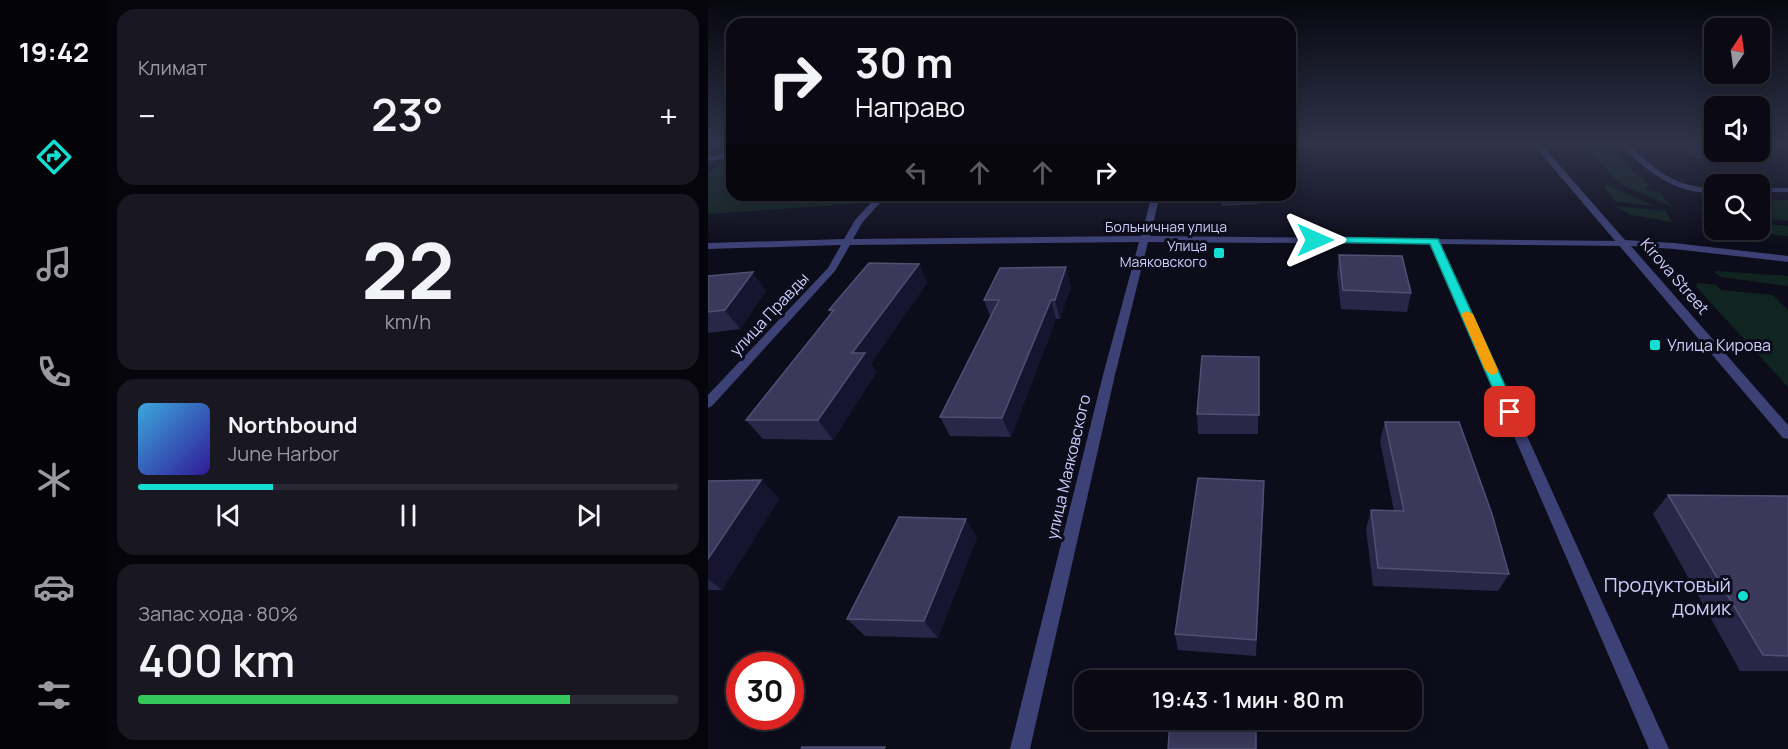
<!DOCTYPE html>
<html lang="ru">
<head>
<meta charset="utf-8">
<style>
  :root { --surface:#0a0914; --page:#181722; --text:#f1f3f6; --muted:#999aa0; --line:#2a2a34; --accent:#14ddd2 }
  body { margin:0; font-family:Manrope,sans-serif; background:var(--page); color:var(--text); height:100vh; display:flex; flex-direction:column; font-size:22px; white-space:nowrap }
  * { box-sizing:border-box; margin:0 }
  p { font-size:20px; color:var(--muted) }
  .icon { flex:none; width:33px; height:33px; fill:none; stroke:currentColor; stroke-width:2; stroke-linecap:round; stroke-linejoin:round }
  .map { position:relative; flex:1; overflow:hidden }
  .drawer { display:flex; flex-direction:column; gap:9px; padding:9px; background:#06050b; width:600px }
  .drawer>* { flex:none }
  .guide { position:absolute; left:18px; top:18px; width:570px; height:183px; border-radius:18px; box-shadow:0 3px 15px #0003,0 0 0 2px var(--line); background:#0a0914; color:var(--text); overflow:hidden }
  .needle { width:39px; rotate:13deg }
  .buttons { position:absolute; left:996px; top:18px; display:grid; gap:12px }
  .buttons a { display:grid; place-items:center; width:66px; height:66px; border-radius:12px; background:var(--surface); box-shadow:0 3px 15px #0003,0 0 0 2px var(--line); font-size:30px }
  .speed { position:absolute; left:18px; top:652px; display:flex; gap:12px; font-size:30px; font-weight:700; text-align:center }
  .speed>* { display:grid; place-content:center; width:78px; height:78px; border-radius:50%; background:var(--surface); box-shadow:0 3px 15px #0003,0 0 0 2px var(--line); line-height:1 }
  .speed .limit { border:9px solid #d22; background:#fff; color:#111 }
  .pin { position:absolute; display:grid; place-items:center; width:51px; height:51px; color:#fff; margin:-26px; border-radius:12px; box-shadow:0 3px 9px #0006 }
  .me { position:absolute; width:66px; margin:-33px; rotate:90deg; stroke-linejoin:round; filter:drop-shadow(0 0 4px #0008) }
  .turn { display:flex; align-items:center; gap:21px; height:126px; padding:0 30px; font-size:27px }
  .turn .icon { width:78px; height:78px; stroke-width:2.5 }
  .turn b { display:block; font-size:42px; line-height:51px }
  .lanes { display:flex; align-items:center; height:57px; padding:0 30px; background:#0003; justify-content:center; gap:30px; direction:ltr }
  .lanes .off { opacity:.35 }
  .big { font-size:45px; font-weight:600; line-height:1.1 }
  .drawer .card { flex:1; display:flex; flex-direction:column; justify-content:center; gap:9px; min-width:0; padding:0 21px; border-radius:18px; background:var(--page) }
  .drawer .dial { align-items:center; gap:0 }
  .dial b { font-size:78px; line-height:1 }
  .song { display:flex; align-items:center; gap:18px }
  .cover { width:72px; height:72px; border-radius:9px; background:linear-gradient(135deg,hsl(200 70% 55%),hsl(250 70% 35%)) }
  .played { height:6px; border-radius:3px; background:linear-gradient(90deg,var(--accent) 25%,var(--line) 25%) }
  .keys { display:flex; justify-content:space-around; direction:ltr }
  .heat { display:flex; justify-content:space-between; align-items:center; font-size:33px; direction:ltr }
  .charge { height:9px; border-radius:4px; background:linear-gradient(90deg,#34c759 80%,var(--line) 0) }
  .trip { position:absolute; left:366px; top:670px; width:348px; height:60px; border-radius:18px; background:var(--surface); box-shadow:0 3px 15px #0003,0 0 0 2px var(--line); font-weight:600; line-height:60px; text-align:center }
  main { display:flex; flex:1; min-height:0 }
  .dock { display:flex; flex-direction:column; width:108px; justify-content:space-around; align-items:center; background:#040408; color:var(--muted) }
  .dock .icon { width:42px; height:42px }
  .dock .on { color:var(--accent) }
  .dock b { font-size:27px; color:var(--text) }
  .map>svg:first-child { display:block }
  .green { fill:#102420 }
  .lines { fill:none; stroke-linecap:round; stroke-linejoin:round }
  .service { fill:#3c4276; fill-rule:evenodd }
  .minor { fill:#3c4276; fill-rule:evenodd }
  .tertiary { fill:#3c4276; fill-rule:evenodd }
  .wall { fill:#282747 }
  .shaded-wall { fill:#16142e }
  .building { fill:#3a385b; stroke:#505074; stroke-width:1.5 }
  .route { fill:#14ddd2; stroke:#0d9088; stroke-width:1.5 }
  .slow { fill:#f59e0b }
  .poi-dot { fill:#14ddd2; stroke:#0d0c1b; stroke-width:2 }
  .labels { text-anchor:middle; dominant-baseline:central; stroke-width:6; stroke-linejoin:round; paint-order:stroke }
  .far-street-label { font-size:14px; fill:#cbcdfa; stroke:#0d0c1b }
  .far-poi-label { font-size:14px; fill:#cbcdfa; stroke:#0d0c1b; text-anchor:end }
  .street-label { font-size:16px; fill:#cbcdfa; stroke:#0d0c1b }
  .poi-label { font-size:16px; fill:#cbcdfa; stroke:#0d0c1b; text-anchor:start }
  .near-poi-label { font-size:20px; fill:#cbcdfa; stroke:#0d0c1b; text-anchor:end }
</style>
</head>
<body>
<main>
<nav class="dock">
<b>19:42</b>
<svg class="icon on" aria-label="directions" viewBox="0 0 24 24"><path d="M12 3l9 9-9 9-9-9zM9 14v-3h6M13 9l2 2-2 2"/></svg>
<svg class="icon" aria-label="music" viewBox="0 0 24 24"><path d="M9 18V5l10-2v13"/><circle cx="6" cy="18" r="3"/><circle cx="16" cy="16" r="3"/></svg>
<svg class="icon" aria-label="phone" viewBox="0 0 24 24"><path d="M5 4h4l2 5-3 2q2 4 5 5l2-3 5 2v4C11 20 4 13 5 4z"/></svg>
<svg class="icon" aria-label="climate" viewBox="0 0 24 24"><path d="M12 3v18M4 7l16 10M4 17L20 7"/></svg>
<svg class="icon" aria-label="car" viewBox="0 0 24 24"><path d="M5 17H2v-5l4-1 3-4h7l3 4 3 1v5h-3M9 17h6M6 11h13"/><circle cx="7" cy="17" r="2"/><circle cx="17" cy="17" r="2"/></svg>
<svg class="icon" aria-label="filters" viewBox="0 0 24 24"><path d="M4 7h16M4 17h16"/><circle cx="9" cy="7" r="2"/><circle cx="15" cy="17" r="2"/></svg>
</nav>
<section class="drawer">
<div class="card"><p>Климат</p>
<div class="heat"><a>−</a><b class="big">23°</b><a>+</a></div>
</div>
<div class="card dial"><b>22</b><p>km/h</p></div>
<div class="card">
<div class="song"><i class="cover"></i><div><b>Northbound</b><p>June Harbor</p></div></div>
<div class="played"></div>
<div class="keys"><svg class="icon" aria-label="previous" viewBox="0 0 24 24"><path d="M18 5L8 12l10 7zM5 5v14"/></svg><svg class="icon" aria-label="pause" viewBox="0 0 24 24"><path d="M8 5v14M16 5v14"/></svg><svg class="icon" aria-label="next" viewBox="0 0 24 24"><path d="M6 5l10 7-10 7zM19 5v14"/></svg></div>
</div>
<div class="card"><p>Запас хода · 80%</p><b class="big">400 km</b><div class="charge"></div></div>
</section>
<div class="map">
<svg width="1080" height="749" viewBox="0 0 1080 749">
  <rect width="100%" height="100%" fill="#0d0c1b"/>
  <path class="green" d="M 871,142 L 895,142 L 941,185 L 936,189 L 952,193 L 964,207 L 913,184 Z
    M 24,156 L 24,195 L 156,195 L 147,204 L 0,214 L 0,173 Z
    M 898,186 L 904,187 L 946,206 L 908,202 L 896,187 Z
    M 1080,200 L 1080,221 L 1052,218 L 1052,201 Z
    M 906,206 L 958,211 L 964,222 L 923,215 Z
    M 1052,223 L 1080,226 L 1080,236 L 1020,230 L 1052,230 Z
    M 1009,271 L 1080,276 L 1080,286 L 1013,277 L 1006,272 Z
    M 991,283 L 1008,285 L 1013,290 L 1065,295 L 1080,310 L 1080,387 L 989,288 L 988,284 Z"/>
  <g class="lines">
    <path class="service" d="M 910,142 L 917,142 C 950,170 960,185 1006,189 L 1006,193 C 973,193 951,180 926,158 C 921,153 914,147 910,142 Z
      M 21,147 L 24,147 L 24,152 L 15,159 L 0,161 L 0,157 L 10,155 Z
      M 1052,188 L 1080,188 L 1080,192 L 1052,192 Z"/>
    <path class="minor" d="M 170,195 L 179,195 L 154,223 L 145,239 L 433,236 L 444,195 L 452,195 L 442,236 L 919,241 L 921,243 L 916,246 L 732,244 L 961,749 L 941,749 L 723,244 L 440,242 L 407,375 L 322,749 L 302,749 L 395,375 L 431,242 L 142,245 L 127,271 L 4,406 L 0,408 L 0,395 L 120,268 L 133,245 L 0,249 L 0,243 L 136,239 L 147,220 Z"/>
    <path class="tertiary" d="M 823,142 L 831,142 L 917,240 L 966,243 L 1080,256 L 1080,262 L 966,249 L 923,246 L 1080,425 L 1080,439 L 1075,438 Z"/>
  </g>
  <path class="wall" d="M 966,142 L 1006,142 L 1006,152 L 1051,152 L 1047,159 L 989,159 Z
    M 1052,142 L 1057,142 L 1052,151 Z
    M 513,195 L 552,195 L 552,204 L 514,206 Z
    M 631,255 L 703,293 L 699,312 L 633,309 L 629,273 Z
    M 211,264 L 219,283 L 163,363 L 168,373 L 125,440 L 55,439 L 38,420 L 123,314 L 121,310 Z
    M 0,276 L 58,291 L 32,329 L 0,333 Z
    M 363,286 L 352,319 L 348,319 L 303,437 L 242,436 L 232,417 L 283,318 L 276,300 Z
    M 551,357 L 550,434 L 490,434 L 489,414 Z
    M 677,422 L 801,574 L 790,591 L 665,586 L 658,529 L 663,510 L 686,511 L 672,441 Z
    M 53,480 L 71,499 L 14,590 L 0,590 L 0,481 Z
    M 960,495 L 1080,496 L 1080,671 L 1032,671 L 945,514 Z
    M 556,500 L 548,656 L 470,650 L 467,634 Z
    M 269,537 L 230,638 L 157,636 L 139,619 Z"/>
  <path class="shaded-wall" d="M 211,264 L 219,283 L 163,363 L 168,373 L 125,440 L 110,420 L 144,353 Z
    M 358,267 L 363,286 L 352,319 L 347,300 Z
    M 45,272 L 58,291 L 32,329 L 17,310 Z
    M 343,300 L 348,319 L 303,437 L 294,418 Z
    M 53,480 L 71,499 L 14,590 L 0,579 L 0,559 Z
    M 258,519 L 269,537 L 230,638 L 216,621 Z"/>
  <path class="building" d="M 631,255 L 694,256 L 703,293 L 635,290 Z
    M 161,263 L 211,264 L 144,353 L 157,353 L 110,420 L 38,420 L 126,310 L 121,310 Z
    M 358,267 L 347,300 L 343,300 L 294,418 L 232,417 L 291,300 L 276,300 L 292,268 Z
    M 45,272 L 17,310 L 0,312 L 0,276 Z
    M 494,356 L 551,357 L 551,415 L 489,414 Z
    M 677,422 L 751,422 L 784,514 L 801,574 L 670,568 L 663,510 L 696,511 Z
    M 490,478 L 556,481 L 548,640 L 467,634 Z
    M 53,480 L 0,559 L 0,481 Z
    M 960,495 L 1080,496 L 1080,656 L 1055,655 Z
    M 191,517 L 258,519 L 216,621 L 139,619 Z
    M 548,721 L 548,749 L 460,749 L 462,722 Z
    M 94,747 L 177,747 L 176,749 L 93,749 Z"/>
  <linearGradient id="sky" x2="0" y2="1"><stop stop-color="#07070f"/><stop offset="0.58" stop-color="#2f344a"/><stop offset="1" stop-color="#2f344a" stop-opacity="0"/></linearGradient>
  <rect width="1080" height="246" fill="url(#sky)"/>
  <path class="route" d="M 607,237 L 730,239 L 809,412 L 807,416 L 802,417 L 795,412 L 722,244 L 604,242 L 602,240 Z"/>
  <path class="slow" d="M 759,311 L 765,314 L 790,370 L 788,374 L 784,375 L 777,370 L 753,314 Z"/>
  <g class="poi-dot">
    <rect x="505" y="247" width="12" height="12" rx="3"/>
    <rect x="941" y="339" width="12" height="12" rx="3"/>
    <circle cx="1035" cy="596" r="6"/>
  </g>
  <g class="labels">
    <g class="far-street-label">
      <text x="458" y="226">Больничная улица</text>
    </g>
    <g class="far-poi-label">
      <text x="499" y="245">Улица<tspan x="499" dy="16">Маяковского</tspan></text>
    </g>
    <g class="street-label">
      <text transform="translate(967 276) rotate(49)">Kirova Street</text>
      <text transform="translate(61 314) rotate(-47)">улица Правды</text>
      <text transform="translate(360 467) rotate(-77)">улица Маяковского</text>
    </g>
    <g class="poi-label">
      <text x="959" y="345">Улица Кирова</text>
    </g>
    <g class="near-poi-label">
      <text x="1023" y="584">Продуктовый<tspan x="1023" dy="23">домик</tspan></text>
    </g>
  </g>
</svg>
<div class="buttons">
<a><svg class="needle" viewBox="-14 -14 28 28"><path d="M0-13l5 13h-10z" fill="#e53935"/><path d="M0 13l5-13h-10z" fill="#999aa0"/></svg></a>
<a><svg class="icon" aria-label="sound" viewBox="0 0 24 24"><path d="M4 9h4l5-4v14l-5-4H4zM17 9q2 3 0 6"/></svg></a>
<a><svg class="icon" aria-label="search" viewBox="0 0 24 24"><circle cx="10" cy="10" r="6"/><path d="M15 15l6 6"/></svg></a>
</div>
<div class="speed"><div class="limit">30</div></div>
<div class="pin" style="left:802px;top:412px;background:#d93025"><svg class="icon" aria-label="arrive" viewBox="0 0 24 24"><path d="M6 21V4h12l-3 4 3 4H6"/></svg></div>
<svg class="me" style="left:607px;top:240px" viewBox="-20 -20 40 40"><path d="M0-17L14 15 0 8-14 15z" fill="#14ddd2" stroke="#fff" stroke-width="4"/></svg>
<div class="trip">19:43 · 1 мин · 80 m</div>
<div class="guide">
<div class="turn"><svg class="icon" aria-label="right" viewBox="0 0 24 24"><path d="M7 20v-9h11M14 6l5 5-5 5"/></svg><div><b>30 m</b>Направо</div></div>
<div class="lanes"><svg class="icon off" aria-label="left" viewBox="0 0 24 24"><path d="M17 20v-9H6M10 6l-5 5 5 5"/></svg><svg class="icon off" aria-label="ahead" viewBox="0 0 24 24"><path d="M12 20V5M6 11l6-6 6 6"/></svg><svg class="icon off" aria-label="ahead" viewBox="0 0 24 24"><path d="M12 20V5M6 11l6-6 6 6"/></svg><svg class="icon" aria-label="right" viewBox="0 0 24 24"><path d="M7 20v-9h11M14 6l5 5-5 5"/></svg></div>
</div>
</div>
</main>
</body>
</html>
